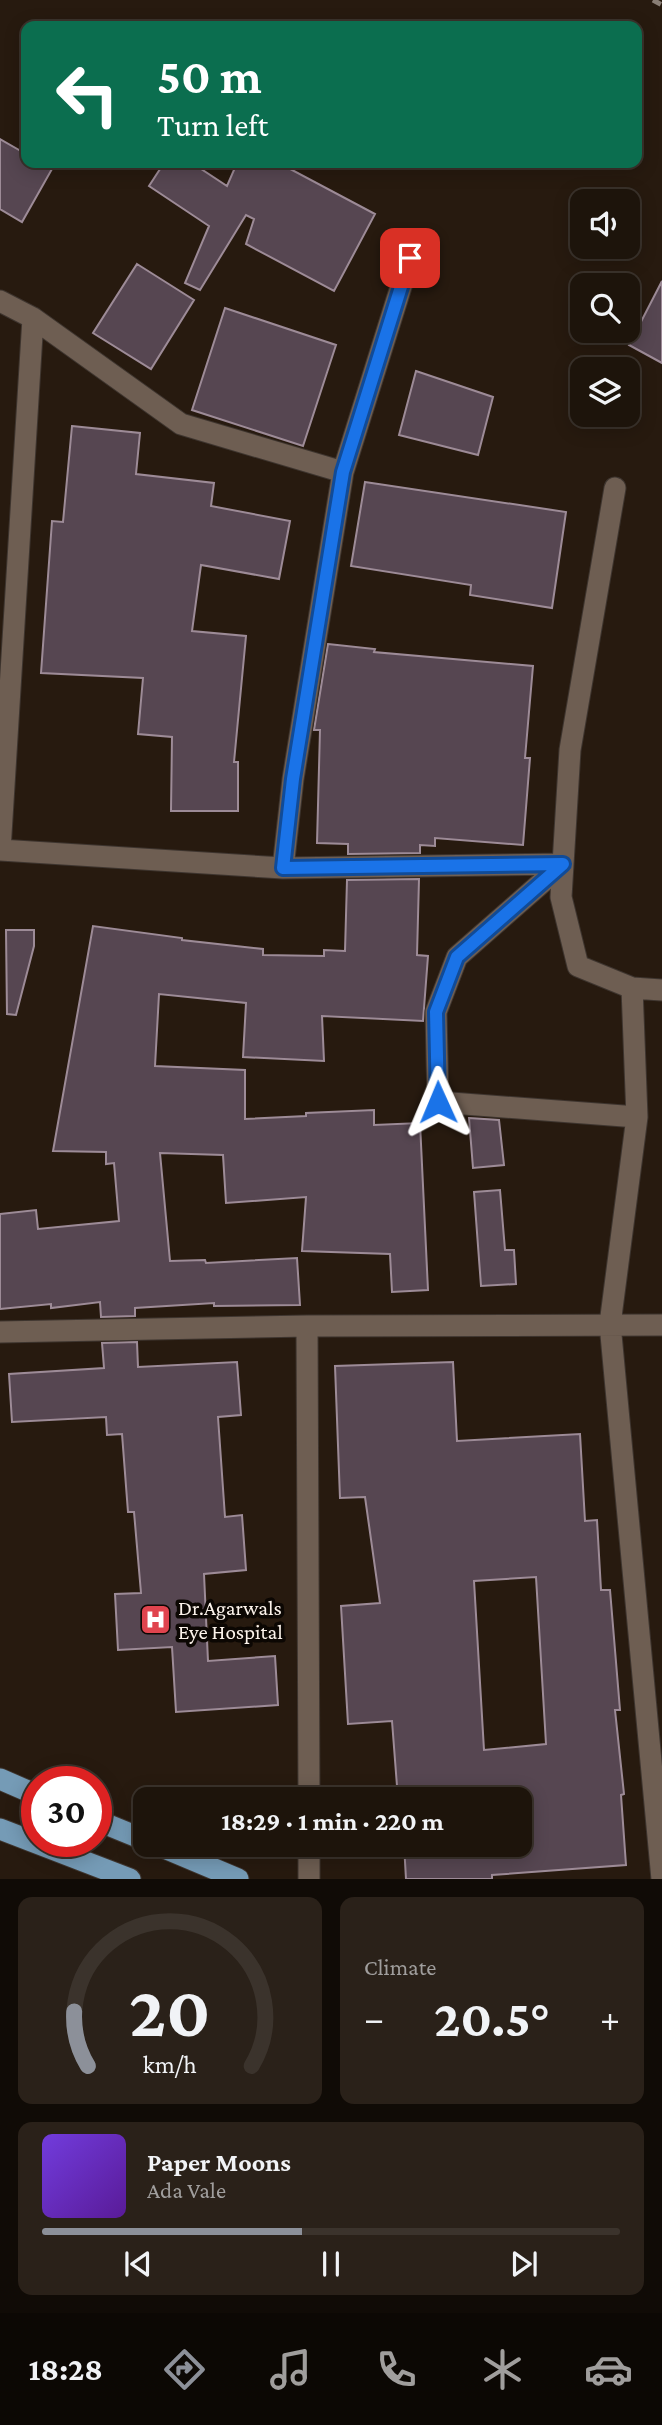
<!DOCTYPE html>
<html lang="en">
<head>
<meta charset="utf-8">
<style>
  :root { --surface:#1d140b; --page:#2a2119; --text:#f1f3f6; --muted:#a09e9d; --line:#3b332c; --accent:#8c9099 }
  body { margin:0; font-family:"Crimson Pro",serif; background:var(--page); color:var(--text); height:100vh; display:flex; flex-direction:column; font-size:26px; white-space:nowrap }
  * { box-sizing:border-box; margin:0 }
  p { font-size:23px; color:var(--muted) }
  .icon { flex:none; width:38px; height:38px; fill:none; stroke:currentColor; stroke-width:2; stroke-linecap:round; stroke-linejoin:round }
  .map { position:relative; height:1879px; overflow:hidden }
  .panel { display:flex; flex-direction:column; gap:18px; padding:18px; background:#100b06; flex:1 }
  .panel>* { flex:none }
  .top-card { position:absolute; left:21px; top:21px; width:621px; height:147px; border-radius:14px; box-shadow:0 4px 18px #0003,0 0 0 2px var(--line); background:#0b6e4f; color:#fff; overflow:hidden }
  .controls { position:absolute; left:570px; top:189px; display:grid; gap:14px }
  .controls a { display:grid; place-items:center; width:70px; height:70px; border-radius:14px; background:var(--surface); box-shadow:0 4px 18px #0003,0 0 0 2px var(--line); font-size:35px }
  .speed { position:absolute; left:21px; top:1766px; display:flex; gap:14px; font-size:35px; font-weight:700; text-align:center }
  .speed>* { display:grid; place-content:center; width:91px; height:91px; border-radius:50%; background:var(--surface); box-shadow:0 4px 18px #0003,0 0 0 2px var(--line); line-height:1 }
  .speed .limit { border:10px solid #d22; background:#fff; color:#111 }
  .pin { position:absolute; display:grid; place-items:center; width:60px; height:60px; color:#fff; margin:-30px; border-radius:14px; box-shadow:0 4px 10px #0006 }
  .me { position:absolute; width:77px; margin:-38px; rotate:359deg; stroke-linejoin:round; filter:drop-shadow(0 0 5px #0008) }
  .turn { display:flex; align-items:center; gap:24px; height:147px; padding:0 21px; font-size:32px }
  .turn .icon { width:91px; height:91px; stroke-width:2.5 }
  .turn b { display:block; font-size:49px; line-height:60px }
  .big { font-size:52px; font-weight:700; line-height:1.1 }
  .panel .card { flex:1; display:flex; flex-direction:column; justify-content:center; gap:10px; min-width:0; padding:0 24px; border-radius:14px; background:var(--page) }
  .panel .dial { align-items:center; gap:0 }
  .dial svg { height:182px; overflow:visible; fill:none; stroke:var(--line); stroke-width:7; stroke-linecap:round; text-anchor:middle }
  .dial text { fill:var(--text); stroke:none }
  .song { display:flex; align-items:center; gap:21px }
  .cover { width:84px; height:84px; border-radius:10px; background:linear-gradient(135deg,hsl(260 70% 55%),hsl(270 70% 35%)) }
  .played { height:7px; border-radius:4px; background:linear-gradient(90deg,var(--accent) 45%,var(--line) 45%) }
  .keys { display:flex; justify-content:space-around; direction:ltr }
  .heat { display:flex; justify-content:space-between; align-items:center; font-size:38px; direction:ltr }
  .panel .tiles { flex:1; display:grid; gap:18px; grid-template-columns:1fr 1fr }
  .card:last-child { grid-column:span 2 }
  .trip { position:absolute; left:133px; top:1787px; width:399px; height:70px; border-radius:14px; background:var(--surface); box-shadow:0 4px 18px #0003,0 0 0 2px var(--line); font-weight:700; line-height:70px; text-align:center }
  .tabs { display:flex; height:112px; justify-content:space-around; align-items:center; background:#0c0804; color:var(--muted) }
  .tabs .icon { width:49px; height:49px }
  .tabs .selected { color:var(--accent) }
  .tabs b { font-size:32px; color:var(--text) }
  .map>svg:first-child { display:block }
  .building { fill:#564651; stroke:#9d8b97; stroke-width:2; fill-rule:evenodd }
  .lines { fill:none; stroke-linecap:round; stroke-linejoin:round }
  .minor-casing { stroke:#3e352f; stroke-width:23 }
  .major-casing { stroke:#3e352f; stroke-width:23 }
  .minor { stroke:#6e5e52; stroke-width:21 }
  .major { stroke:#759bb6; stroke-width:21 }
  .rail { stroke:#897e75; stroke-width:5; stroke-dasharray:9 9; stroke-linecap:butt }
  .route-casing { stroke:#114b97; stroke-width:18 }
  .route { stroke:#1a73e8; stroke-width:12 }
  .labels { text-anchor:middle; dominant-baseline:central; stroke-width:7; stroke-linejoin:round; paint-order:stroke }
  .poi-label { font-size:21px; fill:#fcf3eb; stroke:#0c0703; text-anchor:start }
</style>
</head>
<body>
<div class="map">
<svg width="662" height="1879" viewBox="0 0 662 1879">
  <rect width="100%" height="100%" fill="#271a0f"/>
  <path class="building" d="M 0,139 L 26,154 L 26,163 L 40,163 L 52,169 L 22,222 L 0,209 Z
    M 164,163 L 192,163 L 227,186 L 237,163 L 279,163 L 375,214 L 334,291 L 246,244 L 254,219 L 246,215 L 200,290 L 185,283 L 209,226 L 149,186 Z
    M 137,264 L 194,300 L 151,369 L 93,333 Z
    M 662,281 L 662,363 L 629,345 Z
    M 225,308 L 336,345 L 303,446 L 192,410 Z
    M 416,371 L 493,397 L 478,455 L 399,435 Z
    M 72,426 L 140,433 L 136,474 L 214,483 L 211,506 L 290,521 L 279,579 L 201,565 L 192,631 L 246,636 L 234,762 L 238,762 L 238,811 L 171,811 L 172,737 L 138,734 L 143,678 L 41,673 L 52,521 L 63,522 Z
    M 365,482 L 566,512 L 552,608 L 470,595 L 471,585 L 351,566 Z
    M 328,644 L 375,649 L 374,652 L 533,666 L 525,758 L 530,758 L 523,845 L 435,838 L 435,846 L 420,845 L 420,853 L 348,854 L 348,844 L 317,843 L 320,730 L 314,730 Z
    M 419,879 L 417,955 L 428,956 L 423,1021 L 322,1016 L 324,1061 L 243,1057 L 246,1003 L 159,994 L 155,1066 L 245,1070 L 245,1119 L 306,1116 L 306,1113 L 374,1110 L 374,1125 L 420,1123 L 428,1290 L 392,1292 L 390,1254 L 302,1251 L 306,1197 L 226,1203 L 223,1155 L 160,1153 L 170,1261 L 205,1260 L 206,1263 L 297,1258 L 300,1305 L 214,1306 L 214,1303 L 135,1308 L 135,1316 L 101,1317 L 100,1302 L 51,1308 L 51,1304 L 0,1309 L 0,1214 L 36,1210 L 38,1229 L 119,1221 L 114,1163 L 106,1164 L 106,1152 L 53,1151 L 93,926 L 182,938 L 182,940 L 263,949 L 263,955 L 324,956 L 324,950 L 345,951 L 347,880 Z
    M 6,930 L 34,930 L 34,946 L 16,1015 L 7,1014 Z
    M 469,1118 L 499,1120 L 504,1165 L 473,1168 Z
    M 500,1190 L 505,1250 L 514,1250 L 516,1284 L 481,1286 L 474,1192 Z
    M 137,1342 L 138,1367 L 237,1362 L 241,1415 L 218,1417 L 225,1517 L 242,1515 L 246,1570 L 204,1574 L 208,1661 L 275,1656 L 278,1705 L 176,1712 L 172,1647 L 118,1650 L 115,1594 L 141,1593 L 134,1512 L 128,1512 L 122,1434 L 107,1435 L 106,1417 L 12,1422 L 9,1374 L 104,1368 L 102,1343 Z
    M 453,1362 L 457,1441 L 580,1434 L 585,1521 L 597,1520 L 601,1590 L 610,1590 L 620,1710 L 615,1710 L 624,1794 L 621,1795 L 626,1865 L 492,1875 L 492,1879 L 406,1879 L 404,1844 L 520,1844 L 520,1799 L 398,1799 L 392,1721 L 348,1724 L 341,1606 L 380,1603 L 365,1497 L 340,1498 L 335,1366 ZM 536,1577 L 546,1744 L 484,1750 L 474,1581 Z"/>
  <g class="lines">
    <defs>
      <path id="minor" d="M 0,301 L 33,318 L 181,424 L 343,472
        M 615,488 L 570,750 L 561,897 L 578,966 L 632,988 L 662,990
        M 0,850 L 283,868 L 563,864
        M 0,850 L 33,318
        M 563,864 L 457,957 L 436,1012 L 438,1102 L 637,1117
        M 283,868 L 293,779 L 343,472 L 410,258
        M 632,988 L 637,1117 L 610,1324 L 662,1879
        M 307,1326 L 662,1325
        M 0,1332 L 307,1326 L 309,1799
        M 309,1844 L 309,1879"/>
      <path id="major" d="M 0,1779 L 37,1795
        M 96,1820 L 145,1840
        M 0,1829 L 130,1879
        M 155,1844 L 238,1879"/>
    </defs>
    <use href="#minor" class="minor-casing"/>
    <use href="#major" class="major-casing"/>
    <use href="#minor" class="minor"/>
    <use href="#major" class="major"/>
    <path class="rail" d="M 653,0 L 662,5"/>
  </g>
  <g class="lines">
    <defs>
      <path id="route" d="M 410,258 L 343,472 L 293,779 L 283,868 L 563,864 L 457,957 L 436,1012 L 438,1102"/>
    </defs>
    <use href="#route" class="route-casing"/>
    <use href="#route" class="route"/>
  </g>
  <defs>
    <symbol id="hospital-square" viewBox="-11 -11 22 22"><rect x="-9" y="-9" width="18" height="18" rx="4" fill="#e0444e" stroke="#0c0703"/><path d="M-5-5h3v3.5h4V-5h3V5h-3V1.5h-4V5h-3Z" fill="#fff"/></symbol>
  </defs>
  <g fill-rule="evenodd">
    <use href="#hospital-square" x="138" y="1602" width="35" height="35"/>
  </g>
  <g class="labels">
    <g class="poi-label">
      <text x="178" y="1608">Dr.Agarwals<tspan x="178" dy="24">Eye Hospital</tspan></text>
    </g>
  </g>
</svg>
<div class="controls">
<a><svg class="icon" aria-label="sound" viewBox="0 0 24 24"><path d="M4 9h4l5-4v14l-5-4H4zM17 9q2 3 0 6"/></svg></a>
<a><svg class="icon" aria-label="search" viewBox="0 0 24 24"><circle cx="10" cy="10" r="6"/><path d="M15 15l6 6"/></svg></a>
<a><svg class="icon" aria-label="layers" viewBox="0 0 24 24"><path d="M12 4l9 5-9 5-9-5zM3 14l9 5 9-5"/></svg></a>
</div>
<div class="speed"><div class="limit">30</div></div>
<div class="pin" style="left:410px;top:258px;background:#d93025"><svg class="icon" aria-label="arrive" viewBox="0 0 24 24"><path d="M6 21V4h12l-3 4 3 4H6"/></svg></div>
<svg class="me" style="left:438px;top:1102px" viewBox="-20 -20 40 40"><path d="M0-17L14 15 0 8-14 15z" fill="#1a73e8" stroke="#fff" stroke-width="4"/></svg>
<div class="trip">18:29 · 1 min · 220 m</div>
<div class="top-card">
<div class="turn"><svg class="icon" aria-label="left" viewBox="0 0 24 24"><path d="M17 20v-9H6M10 6l-5 5 5 5"/></svg><div><b>50 m</b>Turn left</div></div>
</div>
</div>
<section class="panel">
<div class="tiles">
<div class="card dial"><svg viewBox="0 0 100 80">
<path d="M14 69A42 42 0 1 1 86 69"/>
<path d="M14 69A42 42 0 0 1 8 45" stroke="#8c9099"/>
<text x="50" y="56" font-size="32" font-weight="700">20</text>
<text x="50" y="72" font-size="11">km/h</text>
</svg></div>
<div class="card"><p>Climate</p>
<div class="heat"><a>−</a><b class="big">20.5°</b><a>+</a></div>
</div>
<div class="card">
<div class="song"><i class="cover"></i><div><b>Paper Moons</b><p>Ada Vale</p></div></div>
<div class="played"></div>
<div class="keys"><svg class="icon" aria-label="previous" viewBox="0 0 24 24"><path d="M18 5L8 12l10 7zM5 5v14"/></svg><svg class="icon" aria-label="pause" viewBox="0 0 24 24"><path d="M8 5v14M16 5v14"/></svg><svg class="icon" aria-label="next" viewBox="0 0 24 24"><path d="M6 5l10 7-10 7zM19 5v14"/></svg></div>
</div>
</div>
</section>
<nav class="tabs">
<b>18:28</b>
<svg class="icon selected" aria-label="directions" viewBox="0 0 24 24"><path d="M12 3l9 9-9 9-9-9zM9 14v-3h6M13 9l2 2-2 2"/></svg>
<svg class="icon" aria-label="music" viewBox="0 0 24 24"><path d="M9 18V5l10-2v13"/><circle cx="6" cy="18" r="3"/><circle cx="16" cy="16" r="3"/></svg>
<svg class="icon" aria-label="phone" viewBox="0 0 24 24"><path d="M5 4h4l2 5-3 2q2 4 5 5l2-3 5 2v4C11 20 4 13 5 4z"/></svg>
<svg class="icon" aria-label="climate" viewBox="0 0 24 24"><path d="M12 3v18M4 7l16 10M4 17L20 7"/></svg>
<svg class="icon" aria-label="car" viewBox="0 0 24 24"><path d="M5 17H2v-5l4-1 3-4h7l3 4 3 1v5h-3M9 17h6M6 11h13"/><circle cx="7" cy="17" r="2"/><circle cx="17" cy="17" r="2"/></svg>
</nav>
</body>
</html>
